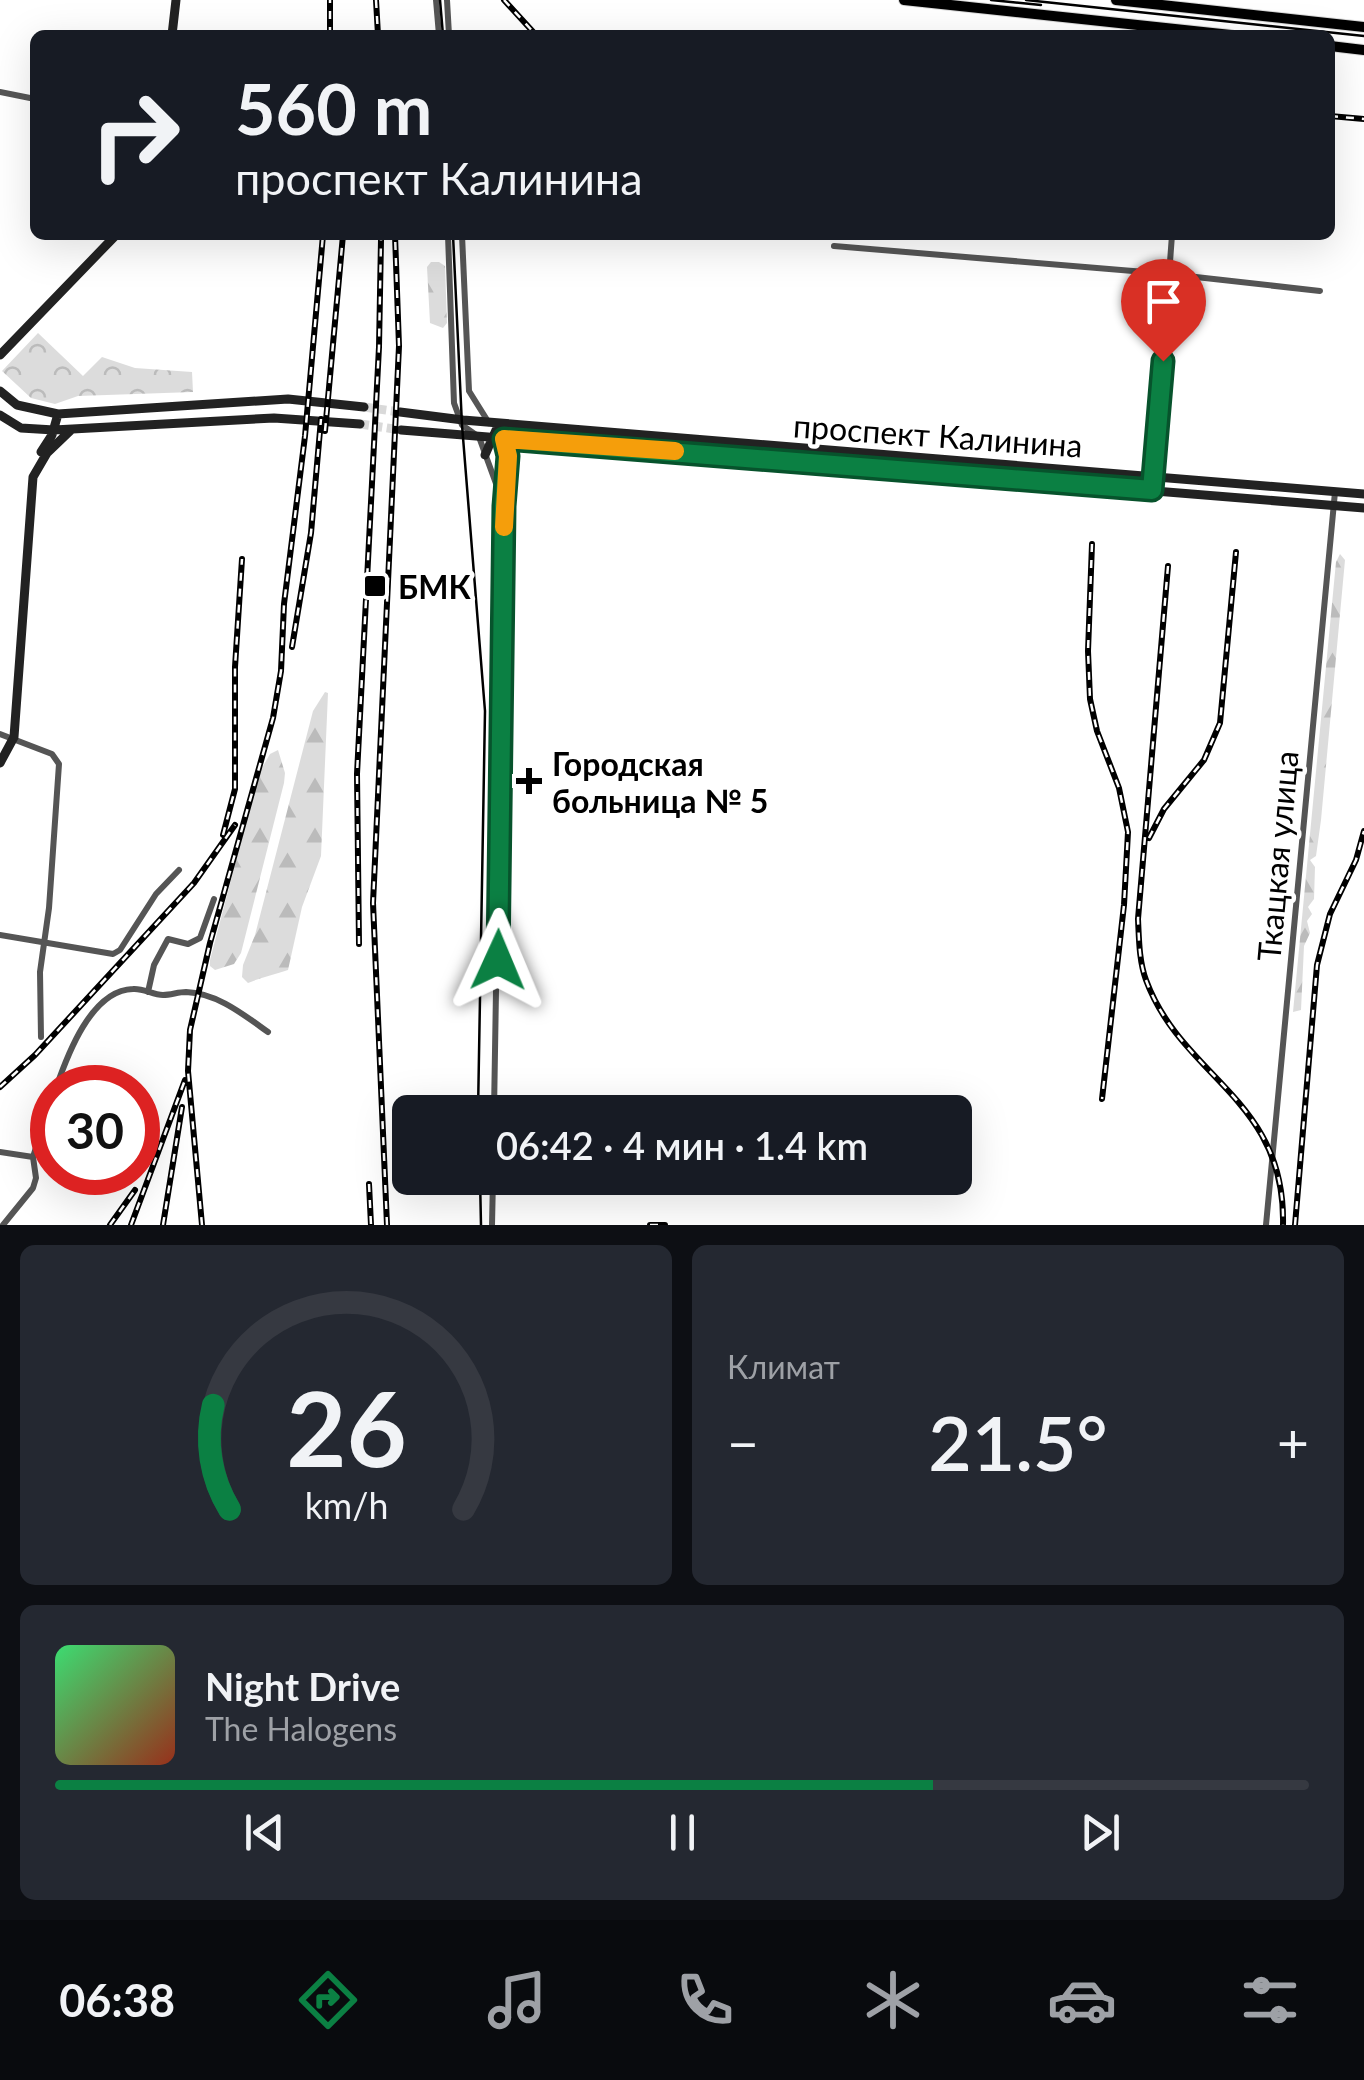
<!DOCTYPE html>
<html lang="ru">
<head>
<meta charset="utf-8">
<style>
  :root { --surface:#171b24; --page:#242831; --text:#f1f3f6; --muted:#9ea1a6; --line:#363941; --accent:#0b8043 }
  body { margin:0; font-family:Lato,sans-serif; background:var(--page); color:var(--text); height:100vh; display:flex; flex-direction:column; font-size:38px; white-space:nowrap }
  * { box-sizing:border-box; margin:0 }
  p { font-size:32px; color:var(--muted) }
  .icon { flex:none; width:55px; height:55px; fill:none; stroke:currentColor; stroke-width:2; stroke-linecap:round; stroke-linejoin:round }
  .map { position:relative; height:1225px; overflow:hidden }
  .drawer { display:flex; flex-direction:column; gap:20px; padding:20px; background:#0d0f14; flex:1 }
  .drawer>* { flex:none }
  .banner { position:absolute; left:30px; top:30px; width:1305px; height:210px; border-radius:15px; box-shadow:0 10px 40px #0002; background:#171b24; color:var(--text); overflow:hidden }
  .speed { position:absolute; left:30px; top:1065px; display:flex; gap:20px; font-size:50px; font-weight:700; text-align:center }
  .speed>* { display:grid; place-content:center; width:130px; height:130px; border-radius:50%; background:var(--surface); box-shadow:0 10px 40px #0002; line-height:1 }
  .speed .limit { border:15px solid #d22; background:#fff; color:#111 }
  .pin { position:absolute; display:grid; place-items:center; width:85px; height:85px; color:#fff; margin:-102px -42px; border-radius:50% 50% 50% 0; rotate:-45deg; box-shadow:0 0 10px #0007 }
  .pin .icon { rotate:45deg }
  .me { position:absolute; width:110px; margin:-55px; rotate:1deg; stroke-linejoin:round; filter:drop-shadow(0 0 8px #0008) }
  .turn { display:flex; align-items:center; gap:35px; height:210px; padding:0 40px; font-size:45px }
  .turn .icon { width:130px; height:130px; stroke-width:2.5 }
  .turn b { display:block; font-size:70px; line-height:85px }
  .big { font-size:75px; font-weight:600; line-height:1.1 }
  .drawer .card { flex:1; display:flex; flex-direction:column; justify-content:center; gap:15px; min-width:0; padding:0 35px; border-radius:15px; background:var(--page) }
  .drawer .dial { align-items:center; gap:0 }
  .dial svg { height:260px; overflow:visible; fill:none; stroke:var(--line); stroke-width:7; stroke-linecap:round; text-anchor:middle }
  .dial text { fill:var(--text); stroke:none }
  .song { display:flex; align-items:center; gap:30px }
  .cover { width:120px; height:120px; border-radius:15px; background:linear-gradient(135deg,hsl(140 70% 55%),hsl(10 70% 35%)) }
  .played { height:10px; border-radius:5px; background:linear-gradient(90deg,var(--accent) 70%,var(--line) 70%) }
  .keys { display:flex; justify-content:space-around; direction:ltr }
  .heat { display:flex; justify-content:space-between; align-items:center; font-size:55px; direction:ltr }
  .drawer .tiles { flex:1; display:grid; gap:20px; grid-template-columns:1fr 1fr }
  .card:last-child { grid-column:span 2 }
  .trip { position:absolute; left:392px; top:1095px; width:580px; height:100px; border-radius:15px; background:var(--surface); box-shadow:0 10px 40px #0002; font-weight:600; line-height:100px; text-align:center }
  .menu { display:flex; height:160px; justify-content:space-around; align-items:center; background:#090b0e; color:var(--muted) }
  .menu .icon { width:70px; height:70px }
  .menu .active { color:var(--accent) }
  .menu b { font-size:45px; color:var(--text) }
  .map>svg:first-child { display:block }
  .grass { fill:url(#grass-dots) }
  .forest { fill:url(#forest-firs) }
  .park { fill:url(#park-crowns) }
  .lines { fill:none; stroke-linecap:round; stroke-linejoin:round }
  .secondary-tunnel { stroke:#d9d9d9; stroke-width:9; stroke-dasharray:9 4.5; stroke-linecap:butt }
  .primary-casing { stroke:#dbdbdb; stroke-width:12 }
  .street { stroke:#555; stroke-width:6 }
  .secondary { stroke:#222; stroke-width:9 }
  .primary { stroke:#000; stroke-width:10 }
  .tram { stroke:#000; stroke-width:2.5 }
  .rail-casing { stroke:#000; stroke-width:6 }
  .rail { stroke:#fff; stroke-width:2.5; stroke-dasharray:8; stroke-linecap:butt }
  .route-casing { stroke:#07532c; stroke-width:25 }
  .route { stroke:#0b8043; stroke-width:18 }
  .slow { stroke:#f59e0b; stroke-width:18 }
  .poi-dot { fill:#000; stroke:#fff; stroke-width:4 }
  .labels { text-anchor:middle; dominant-baseline:central; stroke-width:9; stroke-linejoin:round; paint-order:stroke }
  .street-label { font-size:32px; fill:#000; stroke:#fff }
  .poi-label { font-size:32px; font-weight:bold; fill:#000; stroke:#fff; text-anchor:start }
</style>
</head>
<body>
<div class="map">
<svg width="1364" height="1225" viewBox="0 0 1364 1225">
  <defs>
    <pattern id="grass-dots" width="8" height="8" patternUnits="userSpaceOnUse" patternTransform="scale(2.5)"><rect width="8" height="8" fill="#dcdcdc"/><path d="M2 2h.1M6 6h.1" fill="none" stroke="#bbb" stroke-width="1.8" stroke-linecap="round"/></pattern>
    <pattern id="forest-firs" width="22" height="20" patternUnits="userSpaceOnUse" patternTransform="scale(2.5)"><rect width="22" height="20" fill="#dcdcdc"/><path d="M5 1l3.5 6h-7zM16 11l3.5 6h-7z" fill="#bbb"/></pattern>
    <pattern id="park-crowns" width="20" height="18" patternUnits="userSpaceOnUse" patternTransform="scale(2.5)"><rect width="20" height="18" fill="#dcdcdc"/><path d="M2 6a3 3 0 1 1 6 0M12 15a3 3 0 1 1 6 0" fill="none" stroke="#bbb"/></pattern>
  </defs>
  <rect width="100%" height="100%" fill="#fff"/>
  <path class="grass" d="M 1176,281 L 1197,283 L 1205,289 L 1206,305 L 1201,316 L 1172,313 L 1172,285 Z"/>
  <path class="forest" d="M 431,262 L 439,262 L 445,266 L 447,323 L 443,328 L 430,323 L 427,267 Z
    M 1340,554 L 1345,560 L 1321,820 L 1316,856 L 1310,860 L 1315,867 L 1314,899 L 1308,907 L 1312,914 L 1307,921 L 1310,933 L 1304,946 L 1301,1010 L 1293,1012 L 1336,562 Z
    M 325,692 L 328,693 L 321,856 L 302,907 L 288,970 C 274,975 262,977 248,983 L 242,977 L 243,965 L 255,935 L 313,711 Z
    M 278,750 L 285,773 L 284,783 L 241,953 L 234,964 L 215,970 L 210,966 L 210,960 L 259,773 L 270,754 Z"/>
  <path class="park" d="M 38,333 L 83,376 L 102,357 L 135,368 L 192,372 L 193,392 L 78,396 L 55,404 L 31,398 L 2,371 Z"/>
  <g class="lines">
    <path class="secondary-tunnel" d="M 364,407 L 400,412
      M 360,424 L 401,430"/>
    <defs>
      <path id="primary" d="M 904,0 L 1231,35
        M 1116,0 L 1364,27
        M 1330,46 L 1364,50"/>
    </defs>
    <use href="#primary" class="primary-casing"/>
    <path class="street" d="M 436,0 L 439,35
      M 447,0 L 449,35
      M 0,92 L 35,99
      M 448,235 L 454,403 L 462,425 L 479,437 L 502,500
      M 462,235 L 469,391 L 489,423
      M 834,246 L 1169,274 L 1320,291
      M 1154,478 L 1172,235
      M 0,734 L 52,754 L 59,764 L 49,908 L 40,972 L 41,1037
      M 0,935 L 113,954 L 120,950 L 156,894 L 179,870
      M 148,992 L 154,965 L 168,939 L 188,944 L 200,938 L 214,899
      M 56,1088 C 67,1056 91,990 133,989 C 143,988 153,995 163,995 C 171,995 178,992 186,992 C 217,993 244,1015 268,1032
      M 494,1112 L 504,506 L 508,456 L 501,436
      M 0,1152 L 33,1157
      M 3,1225 L 33,1188 L 36,1178 L 33,1157 L 52,1098
      M 492,1225 L 493,1178
      M 1266,1225 L 1335,492"/>
    <path class="secondary" d="M 172,35 L 176,0
      M 0,355 L 116,235
      M 0,391 L 17,405 L 58,414 L 288,399 L 364,407
      M 400,412 L 463,420 L 1364,494
      M 0,415 L 21,428 L 54,430 L 274,418 L 360,424
      M 401,430 L 1364,508
      M 41,452 L 52,435 L 58,414
      M 485,455 L 496,430 L 506,425
      M 0,763 L 14,737 L 33,477 L 47,453 L 71,430"/>
    <use href="#primary" class="primary"/>
    <path class="tram" d="M 440,0 L 443,35
      M 991,0 L 1041,5
      M 1026,0 L 1364,36
      M 453,235 L 462,425 L 485,711 L 478,1112
      M 480,1178 L 481,1225"/>
    <defs>
      <path id="rail" d="M 376,0 L 378,35
        M 504,0 L 536,35
        M 330,35 L 330,0
        M 1330,116 L 1364,119
        M 325,431 L 343,235
        M 1092,544 L 1088,651 L 1090,699 L 1097,731 L 1119,788 L 1128,832 L 1124,905 L 1102,1099
        M 1168,566 L 1138,919 C 1139,939 1139,961 1146,980 C 1182,1078 1286,1098 1283,1225
        M 292,647 L 311,533 L 321,419
        M 223,835 L 235,789 L 235,667 L 242,559
        M 1149,838 L 1164,809 L 1204,760 L 1220,723 L 1236,552
        M 359,944 L 357,774 L 379,347 L 381,240
        M 0,1087 L 35,1055 L 194,883 L 235,825
        M 369,1184 L 371,1225
        M 110,1225 L 135,1190
        M 131,1225 L 185,1080
        M 163,1225 L 182,1107
        M 202,1225 L 188,1071 L 190,1030 L 210,943 L 273,718 L 281,671 L 284,604 L 305,436 L 323,235
        M 387,1225 L 373,903 L 399,346 L 395,235
        M 650,1225 L 665,1225
        M 1295,1225 L 1317,965 L 1330,914 L 1356,860 L 1364,831"/>
    </defs>
    <use href="#rail" class="rail-casing"/>
    <use href="#rail" class="rail"/>
  </g>
  <g class="lines">
    <defs>
      <path id="route" d="M 498,960 L 504,506 L 508,456 L 504,439 L 1152,490 L 1163,361"/>
    </defs>
    <use href="#route" class="route-casing"/>
    <use href="#route" class="route"/>
    <path class="slow" d="M 504,527 L 508,456 L 504,439 L 675,451"/>
  </g>
  <g class="poi-dot">
    <rect x="363" y="574" width="24" height="24" rx="5"/>
    <path d="M524 766h10v10h10v10h-10v10h-10v-10h-10v-10h10z"/>
  </g>
  <g class="labels">
    <g class="street-label">
      <text transform="translate(938 435) rotate(4)">проспект Калинина</text>
      <text transform="translate(1277 856) rotate(-85)">Ткацкая улица</text>
    </g>
    <g class="poi-label">
      <text x="398" y="586">БМК</text>
      <text x="552" y="763">Городская<tspan x="552" dy="37">больница № 5</tspan></text>
    </g>
  </g>
</svg>
<div class="speed"><div class="limit">30</div></div>
<div class="pin" style="left:1163px;top:361px;background:#d93025"><svg class="icon" aria-label="arrive" viewBox="0 0 24 24"><path d="M6 21V4h12l-3 4 3 4H6"/></svg></div>
<svg class="me" style="left:498px;top:960px" viewBox="-20 -20 40 40"><path d="M0-17L14 15 0 8-14 15z" fill="#0b8043" stroke="#fff" stroke-width="4"/></svg>
<div class="trip">06:42 · 4 мин · 1.4 km</div>
<div class="banner">
<div class="turn"><svg class="icon" aria-label="right" viewBox="0 0 24 24"><path d="M7 20v-9h11M14 6l5 5-5 5"/></svg><div><b>560 m</b>проспект Калинина</div></div>
</div>
</div>
<section class="drawer">
<div class="tiles">
<div class="card dial"><svg viewBox="0 0 100 80">
<path d="M14 69A42 42 0 1 1 86 69"/>
<path d="M14 69A42 42 0 0 1 9 37" stroke="#0b8043"/>
<text x="50" y="56" font-size="32" font-weight="700">26</text>
<text x="50" y="72" font-size="11">km/h</text>
</svg></div>
<div class="card"><p>Климат</p>
<div class="heat"><a>−</a><b class="big">21.5°</b><a>+</a></div>
</div>
<div class="card">
<div class="song"><i class="cover"></i><div><b>Night Drive</b><p>The Halogens</p></div></div>
<div class="played"></div>
<div class="keys"><svg class="icon" aria-label="previous" viewBox="0 0 24 24"><path d="M18 5L8 12l10 7zM5 5v14"/></svg><svg class="icon" aria-label="pause" viewBox="0 0 24 24"><path d="M8 5v14M16 5v14"/></svg><svg class="icon" aria-label="next" viewBox="0 0 24 24"><path d="M6 5l10 7-10 7zM19 5v14"/></svg></div>
</div>
</div>
</section>
<nav class="menu">
<b>06:38</b>
<svg class="icon active" aria-label="directions" viewBox="0 0 24 24"><path d="M12 3l9 9-9 9-9-9zM9 14v-3h6M13 9l2 2-2 2"/></svg>
<svg class="icon" aria-label="music" viewBox="0 0 24 24"><path d="M9 18V5l10-2v13"/><circle cx="6" cy="18" r="3"/><circle cx="16" cy="16" r="3"/></svg>
<svg class="icon" aria-label="phone" viewBox="0 0 24 24"><path d="M5 4h4l2 5-3 2q2 4 5 5l2-3 5 2v4C11 20 4 13 5 4z"/></svg>
<svg class="icon" aria-label="climate" viewBox="0 0 24 24"><path d="M12 3v18M4 7l16 10M4 17L20 7"/></svg>
<svg class="icon" aria-label="car" viewBox="0 0 24 24"><path d="M5 17H2v-5l4-1 3-4h7l3 4 3 1v5h-3M9 17h6M6 11h13"/><circle cx="7" cy="17" r="2"/><circle cx="17" cy="17" r="2"/></svg>
<svg class="icon" aria-label="filters" viewBox="0 0 24 24"><path d="M4 7h16M4 17h16"/><circle cx="9" cy="7" r="2"/><circle cx="15" cy="17" r="2"/></svg>
</nav>
</body>
</html>
